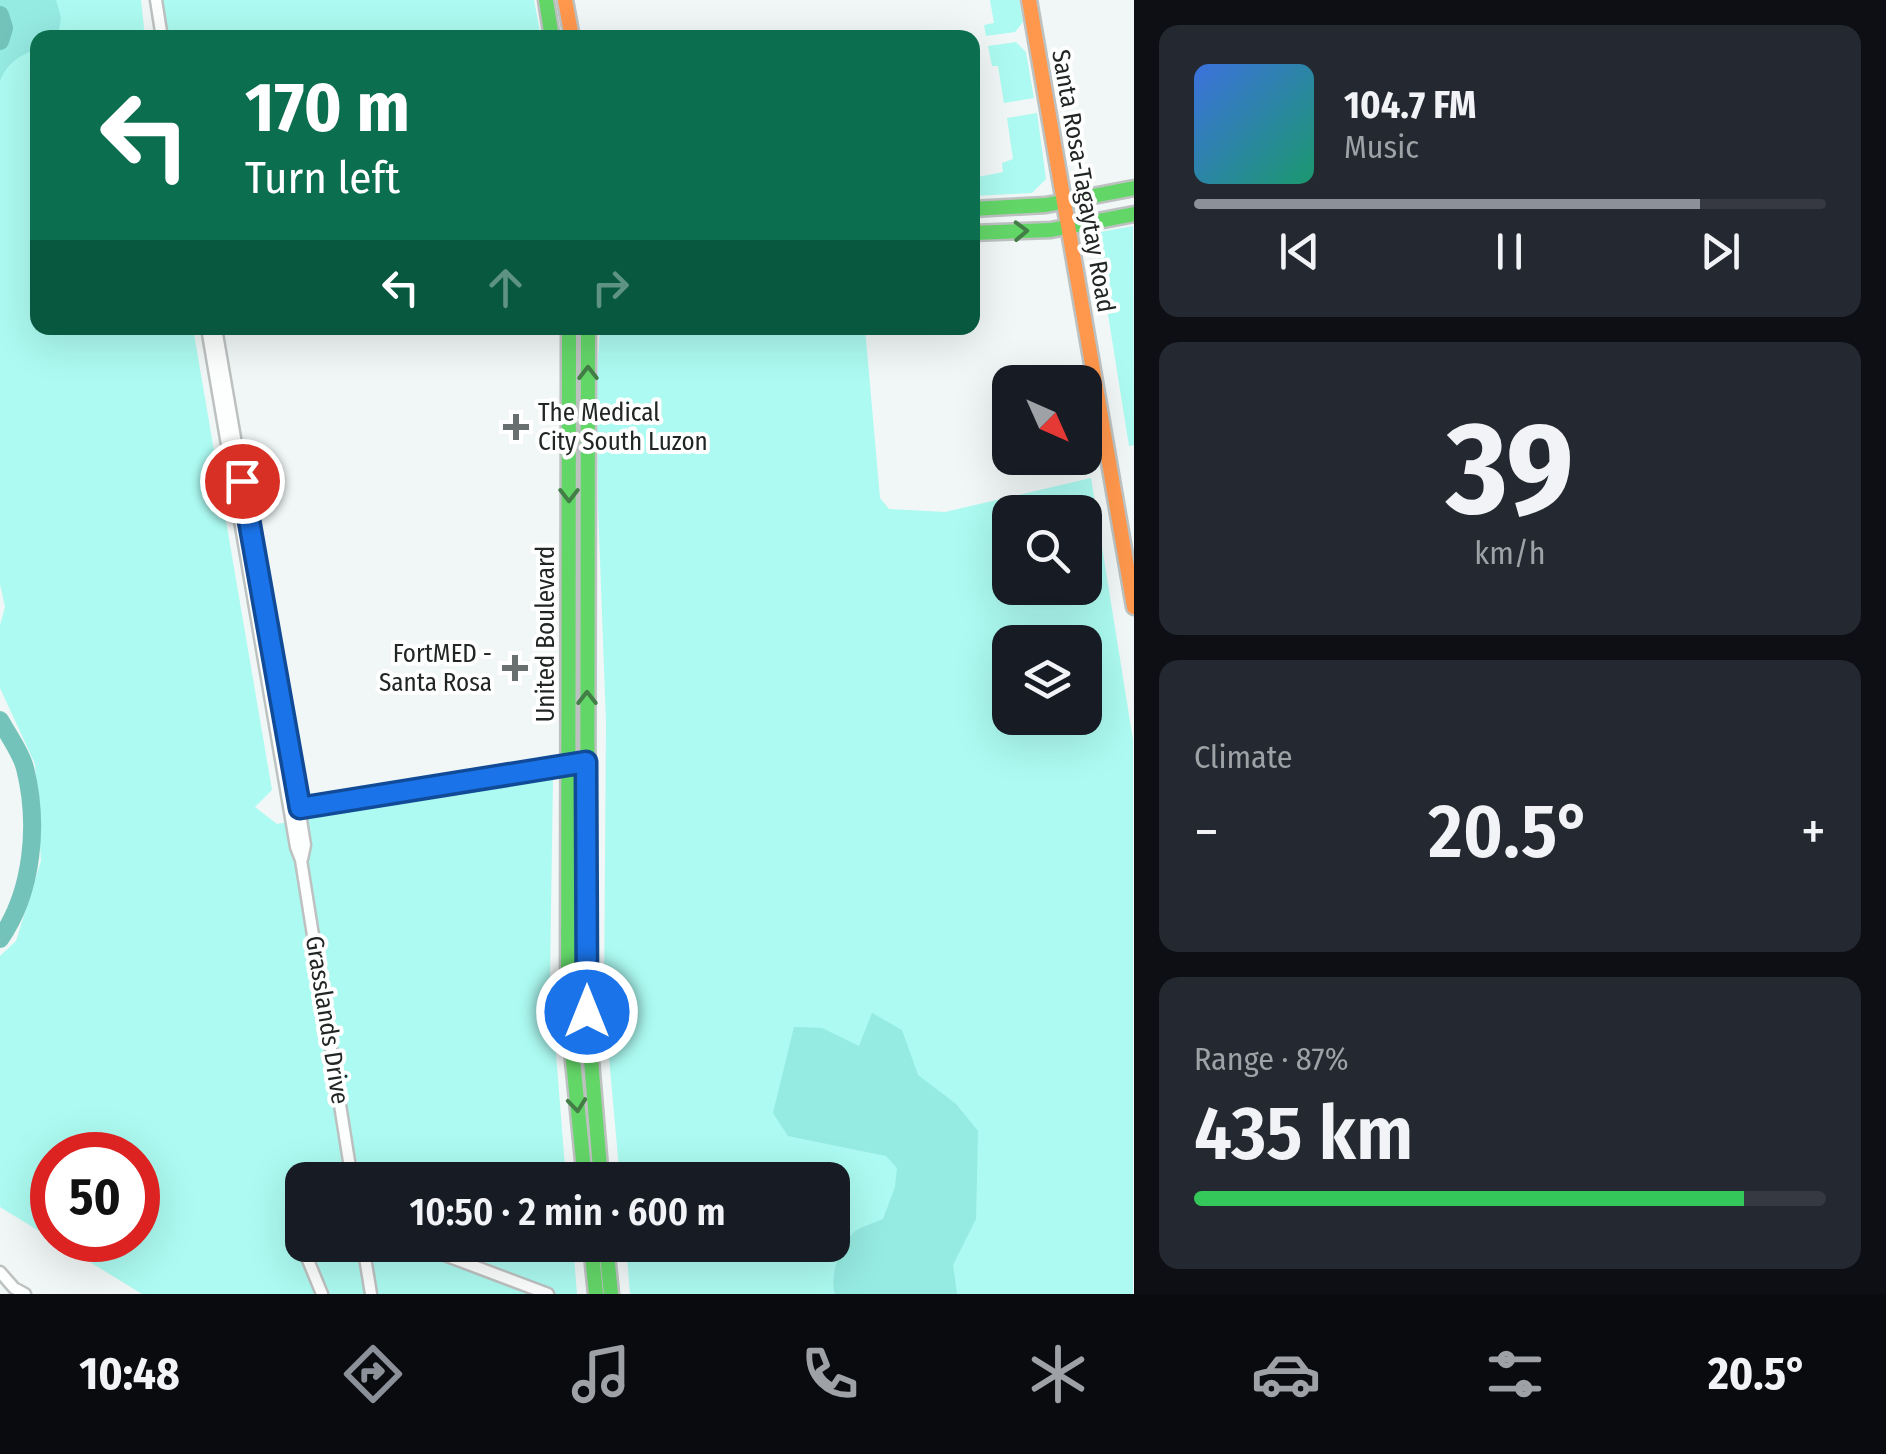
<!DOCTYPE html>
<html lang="en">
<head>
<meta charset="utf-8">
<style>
  :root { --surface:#171b24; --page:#242831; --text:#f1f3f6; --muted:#9ea1a6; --line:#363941; --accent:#8c9099 }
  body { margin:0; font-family:"Fira Sans Condensed",sans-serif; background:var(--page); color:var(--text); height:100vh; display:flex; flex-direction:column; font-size:38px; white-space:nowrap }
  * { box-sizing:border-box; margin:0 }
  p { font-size:32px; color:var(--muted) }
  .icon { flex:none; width:55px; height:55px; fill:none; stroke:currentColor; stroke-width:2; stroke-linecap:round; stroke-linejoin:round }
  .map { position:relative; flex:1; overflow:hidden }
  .details { display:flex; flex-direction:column; gap:25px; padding:25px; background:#0d0f14; width:752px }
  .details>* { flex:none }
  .top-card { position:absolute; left:30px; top:30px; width:950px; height:305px; border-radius:20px; box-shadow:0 10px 40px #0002; background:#0b6e4f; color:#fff; overflow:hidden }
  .needle { width:65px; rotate:135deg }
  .fabs { position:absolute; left:992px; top:365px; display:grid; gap:20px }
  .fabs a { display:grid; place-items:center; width:110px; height:110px; border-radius:20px; background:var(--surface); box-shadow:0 10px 40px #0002; font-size:50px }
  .speed { position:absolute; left:30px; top:1132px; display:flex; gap:20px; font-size:50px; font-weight:700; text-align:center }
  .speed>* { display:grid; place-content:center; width:130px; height:130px; border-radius:50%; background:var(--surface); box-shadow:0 10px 40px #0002; line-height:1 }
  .speed .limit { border:15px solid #d22; background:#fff; color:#111 }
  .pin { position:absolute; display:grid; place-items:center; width:85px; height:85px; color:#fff; margin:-42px; border:5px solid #fff; border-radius:50%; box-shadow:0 2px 10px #0007 }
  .me { position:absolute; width:110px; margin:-55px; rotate:0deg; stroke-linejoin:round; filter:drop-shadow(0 0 8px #0008) }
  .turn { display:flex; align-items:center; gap:35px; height:210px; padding:0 50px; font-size:45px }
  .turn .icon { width:130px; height:130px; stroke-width:2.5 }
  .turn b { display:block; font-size:70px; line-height:85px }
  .lanes { display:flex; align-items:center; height:95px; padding:0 50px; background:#0003; justify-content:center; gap:50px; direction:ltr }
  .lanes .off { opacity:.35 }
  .big { font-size:75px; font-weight:600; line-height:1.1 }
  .details .card { flex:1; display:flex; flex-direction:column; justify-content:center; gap:15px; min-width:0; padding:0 35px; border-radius:20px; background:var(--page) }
  .details .dial { align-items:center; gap:0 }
  .dial b { font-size:130px; line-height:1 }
  .song { display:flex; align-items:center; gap:30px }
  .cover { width:120px; height:120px; border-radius:15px; background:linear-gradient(135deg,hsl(220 70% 55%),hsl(160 70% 35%)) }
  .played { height:10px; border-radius:5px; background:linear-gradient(90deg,var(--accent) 80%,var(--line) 80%) }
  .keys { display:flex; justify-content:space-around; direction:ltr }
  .heat { display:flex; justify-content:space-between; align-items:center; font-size:55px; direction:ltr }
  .charge { height:15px; border-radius:8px; background:linear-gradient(90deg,#34c759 87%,var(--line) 0) }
  .trip { position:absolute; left:285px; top:1162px; width:565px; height:100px; border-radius:20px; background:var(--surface); box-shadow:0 10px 40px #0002; font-weight:600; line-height:100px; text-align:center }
  .tabs { display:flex; height:160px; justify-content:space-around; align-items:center; background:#090b0e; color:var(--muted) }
  .tabs .icon { width:70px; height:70px }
  .tabs .active { color:var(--accent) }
  .tabs b { font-size:45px; color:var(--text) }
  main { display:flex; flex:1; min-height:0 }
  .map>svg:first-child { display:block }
  .green { fill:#acfaf1; fill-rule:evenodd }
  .forest { fill:#95eae1 }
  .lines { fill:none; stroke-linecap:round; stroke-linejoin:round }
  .river { stroke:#74c3ba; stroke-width:18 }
  .street-casing { stroke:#bdc2c1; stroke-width:15 }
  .fast-casing { stroke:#bdc2c1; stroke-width:19 }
  .slow-casing { stroke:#bdc2c1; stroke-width:19 }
  .street { stroke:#fdfefe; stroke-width:10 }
  .fast { stroke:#63d668; stroke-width:14 }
  .slow { stroke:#ff974d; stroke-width:14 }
  .oneway { stroke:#427e46 }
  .route-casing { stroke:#114b97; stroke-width:25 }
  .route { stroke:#1a73e8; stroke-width:18 }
  .poi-dot { fill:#696f6e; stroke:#fff; stroke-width:4 }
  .labels { text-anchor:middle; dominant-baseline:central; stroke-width:8; stroke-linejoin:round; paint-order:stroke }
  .street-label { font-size:25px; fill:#212625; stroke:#fff }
  .poi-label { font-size:25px; fill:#212625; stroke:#fff; text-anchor:start }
</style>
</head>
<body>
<main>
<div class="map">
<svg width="1134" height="1294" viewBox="0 0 1134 1294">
  <rect width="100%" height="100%" fill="#f0f7f6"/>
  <path class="green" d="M 4,0 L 141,0 L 145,37 L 38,38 L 38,328 L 193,328 L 272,790 L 255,807 L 277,824 L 553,776 L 550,977 L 566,1180 L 302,1180 L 302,1245 L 573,1245 L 577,1294 L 142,1294 L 54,1240 L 138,1240 L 138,1155 L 52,1155 L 52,1239 L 0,1207 L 0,956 L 16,941 L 41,861 L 35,764 L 0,688 L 0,625 L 5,607 L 0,584 L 0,64 Z
    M 162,0 L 534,0 L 541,37 L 169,37 Z
    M 990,0 L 1019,0 L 1023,22 L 1015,32 L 986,36 L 984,25 L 994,23 Z
    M 1016,42 L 1026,52 L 1034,98 L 1004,103 L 998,66 L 992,66 L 988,46 Z
    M 1037,113 L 1046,179 L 1032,193 L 973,196 L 973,178 L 1003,172 L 1002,163 L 1013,159 L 1007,118 Z
    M 1133,226 L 1134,445 L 1129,446 L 1095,233 Z
    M 600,328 L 865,328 L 880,498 L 889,509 L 945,512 L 1091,478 L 1133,740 L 1133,1294 L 630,1294 L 626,1245 L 832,1245 L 832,1180 L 620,1180 L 604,1001 L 606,722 L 598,506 L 597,377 ZM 1010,512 L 1085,512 L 1085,588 L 1010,588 ZM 1010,642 L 1085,642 L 1085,718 L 1010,718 Z"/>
  <path class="forest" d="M 0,0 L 56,0 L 61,18 L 58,37 L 38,38 L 37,49 C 20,55 7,63 0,81 Z
    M 872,1013 L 902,1030 L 918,1075 L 956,1104 L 978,1131 L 976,1219 L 953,1265 L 957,1294 L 835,1294 C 829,1277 840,1246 853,1233 C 860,1227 874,1223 883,1219 L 895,1187 L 897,1168 L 886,1156 L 788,1136 L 773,1113 L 794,1027 L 822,1028 L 859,1046 Z"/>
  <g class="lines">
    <path class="river" d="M 0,15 L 4,28 L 0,41
      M 0,720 C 8,735 21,752 25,768 C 39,824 33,892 0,939"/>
    <defs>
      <path id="street" d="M 156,0 L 162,38
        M 207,328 L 296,847 L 301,860 L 352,1180
        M 216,328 L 299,808 L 305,845 L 302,859
        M 295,809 L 586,761
        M 302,1234 L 299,1238 L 322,1294
        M 363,1245 L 371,1294
        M 418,1245 L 548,1294
        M 0,1272 L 14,1288 L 25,1294"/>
      <path id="fast" d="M 546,0 L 552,38
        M 972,209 L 1046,205 L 1134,188
        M 972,233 L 1051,230 L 1134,214
        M 569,328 L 568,1011 L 585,1180
        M 588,328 L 587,1012 L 601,1180
        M 591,1245 L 596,1294
        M 606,1245 L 611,1294"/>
      <path id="slow" d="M 565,0 L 572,38
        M 1029,0 L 1134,607"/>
    </defs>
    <use href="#street" class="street-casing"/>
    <use href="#fast" class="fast-casing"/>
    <use href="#slow" class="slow-casing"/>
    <use href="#street" class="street"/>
    <use href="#fast" class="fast"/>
    <use href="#slow" class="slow"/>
  </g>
  <defs><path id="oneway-chevron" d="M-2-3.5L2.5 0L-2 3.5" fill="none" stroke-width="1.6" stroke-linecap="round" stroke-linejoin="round" transform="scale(2.5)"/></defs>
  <g class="oneway">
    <use href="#oneway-chevron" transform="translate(1021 231) rotate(-2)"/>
    <use href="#oneway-chevron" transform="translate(588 373) rotate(-90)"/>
    <use href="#oneway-chevron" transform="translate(569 495) rotate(90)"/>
    <use href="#oneway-chevron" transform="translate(587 698) rotate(-90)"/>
    <use href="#oneway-chevron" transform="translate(577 1105) rotate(84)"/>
  </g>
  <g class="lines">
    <defs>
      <path id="route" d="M 242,481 L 300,808 L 586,762 L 587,1012"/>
    </defs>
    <use href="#route" class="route-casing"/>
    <use href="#route" class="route"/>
  </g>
  <g class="poi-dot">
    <path d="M511 412h10v10h10v10h-10v10h-10v-10h-10v-10h10z"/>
    <path d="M510 653h10v10h10v10h-10v10h-10v-10h-10v-10h10z"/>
  </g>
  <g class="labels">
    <g class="street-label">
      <text transform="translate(1083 181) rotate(80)">Santa Rosa-Tagaytay Road</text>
      <text transform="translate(546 634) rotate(-90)">United Boulevard</text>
      <text transform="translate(327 1020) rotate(81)">Grasslands Drive</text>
    </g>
    <g class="poi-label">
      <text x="538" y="413">The Medical<tspan x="538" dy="29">City South Luzon</tspan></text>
      <text x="492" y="654" text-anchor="end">FortMED -<tspan x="492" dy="29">Santa Rosa</tspan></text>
    </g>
  </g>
</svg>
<div class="fabs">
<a><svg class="needle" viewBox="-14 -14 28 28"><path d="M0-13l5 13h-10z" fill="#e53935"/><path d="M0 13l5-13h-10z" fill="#9ea1a6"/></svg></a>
<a><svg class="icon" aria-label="search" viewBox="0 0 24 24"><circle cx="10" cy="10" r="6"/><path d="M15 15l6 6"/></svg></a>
<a><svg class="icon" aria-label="layers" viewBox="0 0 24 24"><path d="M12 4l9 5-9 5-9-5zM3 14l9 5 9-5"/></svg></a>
</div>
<div class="speed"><div class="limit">50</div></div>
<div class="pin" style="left:242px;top:481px;background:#d93025"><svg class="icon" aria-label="arrive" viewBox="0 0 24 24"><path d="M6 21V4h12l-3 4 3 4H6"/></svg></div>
<svg class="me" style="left:587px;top:1012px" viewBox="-20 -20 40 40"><circle r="17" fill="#1a73e8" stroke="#fff" stroke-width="3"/><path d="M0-11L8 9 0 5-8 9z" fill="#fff"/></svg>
<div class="trip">10:50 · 2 min · 600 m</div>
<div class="top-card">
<div class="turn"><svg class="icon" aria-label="left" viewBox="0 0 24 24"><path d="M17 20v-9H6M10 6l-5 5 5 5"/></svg><div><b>170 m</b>Turn left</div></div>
<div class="lanes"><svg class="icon" aria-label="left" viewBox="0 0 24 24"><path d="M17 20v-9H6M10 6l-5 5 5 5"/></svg><svg class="icon off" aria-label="ahead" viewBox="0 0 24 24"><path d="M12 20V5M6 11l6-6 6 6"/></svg><svg class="icon off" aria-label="right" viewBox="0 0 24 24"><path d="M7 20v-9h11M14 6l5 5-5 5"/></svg></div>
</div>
</div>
<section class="details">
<div class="card">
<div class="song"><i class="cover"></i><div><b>104.7 FM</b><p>Music</p></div></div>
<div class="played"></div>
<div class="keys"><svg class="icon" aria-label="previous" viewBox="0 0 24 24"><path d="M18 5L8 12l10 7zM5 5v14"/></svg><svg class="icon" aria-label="pause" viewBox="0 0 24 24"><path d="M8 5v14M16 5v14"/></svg><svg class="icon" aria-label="next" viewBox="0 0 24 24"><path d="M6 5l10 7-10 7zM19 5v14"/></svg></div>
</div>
<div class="card dial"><b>39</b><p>km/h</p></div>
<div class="card"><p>Climate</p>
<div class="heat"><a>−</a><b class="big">20.5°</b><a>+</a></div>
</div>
<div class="card"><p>Range · 87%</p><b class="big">435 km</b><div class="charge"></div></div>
</section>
</main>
<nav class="tabs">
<b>10:48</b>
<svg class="icon active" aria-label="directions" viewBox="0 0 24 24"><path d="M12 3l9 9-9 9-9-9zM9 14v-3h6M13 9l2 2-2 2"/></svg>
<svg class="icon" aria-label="music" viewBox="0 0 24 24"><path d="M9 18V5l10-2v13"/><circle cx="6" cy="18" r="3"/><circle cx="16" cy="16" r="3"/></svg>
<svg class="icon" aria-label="phone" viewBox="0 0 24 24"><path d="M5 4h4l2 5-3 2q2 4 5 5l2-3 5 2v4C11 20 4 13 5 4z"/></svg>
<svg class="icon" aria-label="climate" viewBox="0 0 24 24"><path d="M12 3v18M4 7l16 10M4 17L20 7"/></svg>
<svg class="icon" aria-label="car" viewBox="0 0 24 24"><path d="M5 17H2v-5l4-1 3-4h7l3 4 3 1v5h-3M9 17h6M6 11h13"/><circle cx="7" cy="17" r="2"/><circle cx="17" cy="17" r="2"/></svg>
<svg class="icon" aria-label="filters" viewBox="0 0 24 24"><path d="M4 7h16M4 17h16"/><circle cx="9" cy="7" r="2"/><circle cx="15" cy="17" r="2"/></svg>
<b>20.5°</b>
</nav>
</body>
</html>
